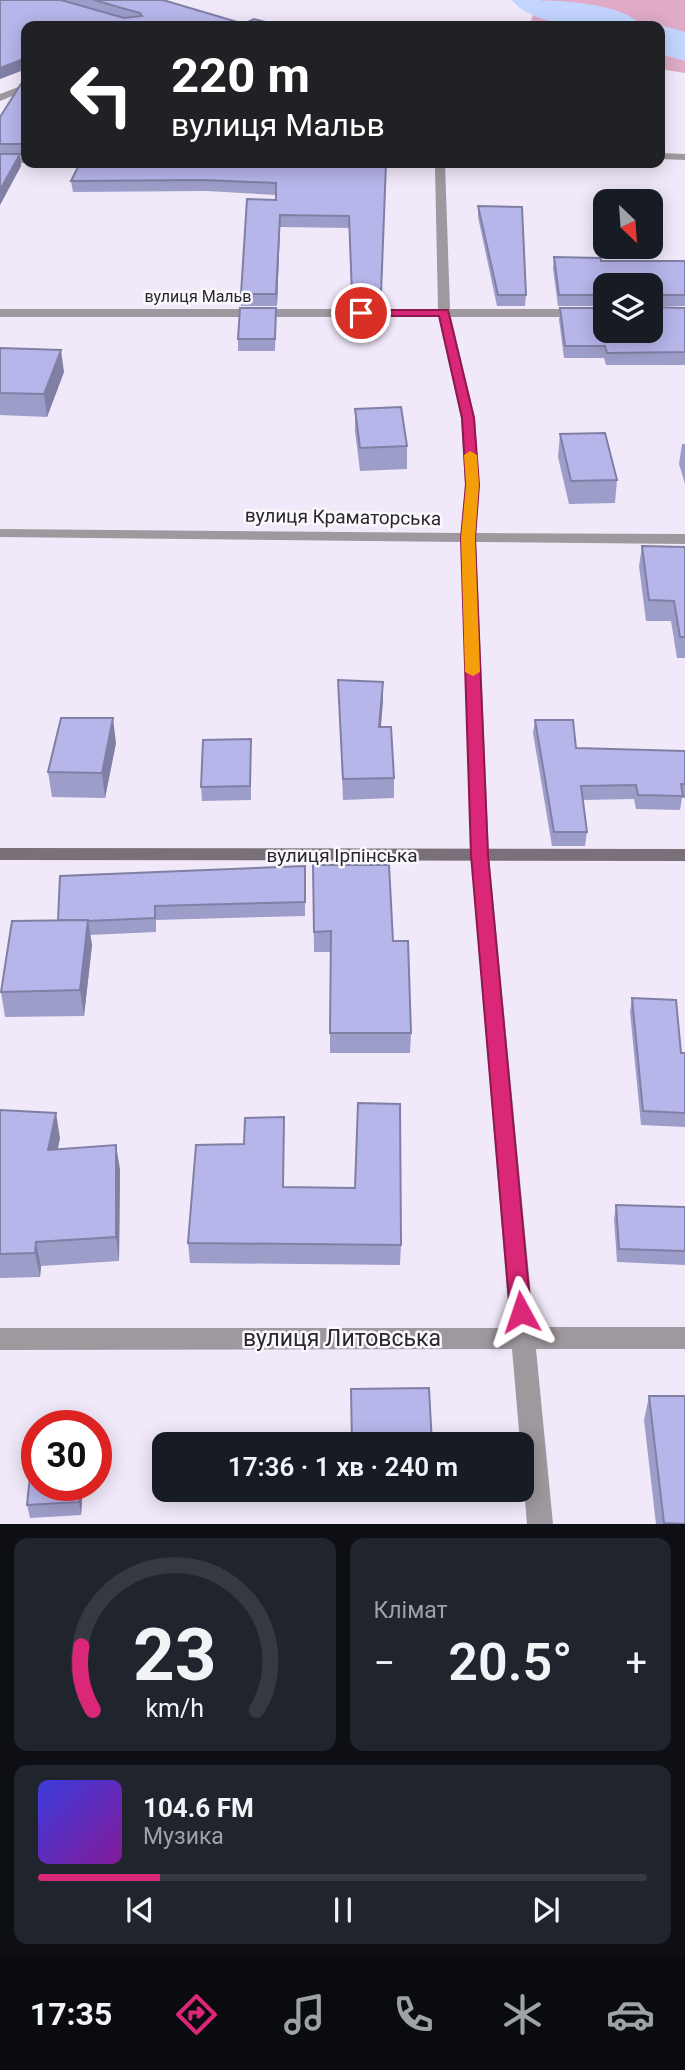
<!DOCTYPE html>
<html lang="uk">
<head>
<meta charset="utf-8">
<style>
  :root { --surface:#171b24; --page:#20242c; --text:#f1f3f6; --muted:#9ea1a6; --line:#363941; --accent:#db2777 }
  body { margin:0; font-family:Roboto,sans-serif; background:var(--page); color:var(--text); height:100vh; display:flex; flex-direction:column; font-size:26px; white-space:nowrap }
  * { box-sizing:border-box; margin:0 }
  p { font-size:23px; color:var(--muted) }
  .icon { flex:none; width:38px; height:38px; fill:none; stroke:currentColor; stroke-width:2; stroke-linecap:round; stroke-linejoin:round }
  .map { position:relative; height:1524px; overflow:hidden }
  .sheet { display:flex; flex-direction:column; gap:14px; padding:14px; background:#0d0f14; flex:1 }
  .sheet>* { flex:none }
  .guide { position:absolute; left:21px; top:21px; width:644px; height:147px; border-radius:14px; box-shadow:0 4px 18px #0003; background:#202124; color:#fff; overflow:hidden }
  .needle { width:46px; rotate:155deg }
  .tools { position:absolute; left:593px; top:189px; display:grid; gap:14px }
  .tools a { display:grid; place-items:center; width:70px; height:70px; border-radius:14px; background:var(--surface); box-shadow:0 4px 18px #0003; font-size:35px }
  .speed { position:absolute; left:21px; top:1410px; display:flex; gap:14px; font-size:35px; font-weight:700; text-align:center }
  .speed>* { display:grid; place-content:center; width:91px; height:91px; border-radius:50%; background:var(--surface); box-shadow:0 4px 18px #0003; line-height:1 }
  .speed .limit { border:10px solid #d22; background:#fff; color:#111 }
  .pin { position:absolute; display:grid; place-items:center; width:60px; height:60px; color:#fff; margin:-30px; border:4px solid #fff; border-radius:50%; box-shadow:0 2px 7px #0007 }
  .me { position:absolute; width:77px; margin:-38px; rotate:355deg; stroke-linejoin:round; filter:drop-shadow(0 0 5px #0008) }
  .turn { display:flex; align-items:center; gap:24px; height:147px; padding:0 35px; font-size:32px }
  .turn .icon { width:91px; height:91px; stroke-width:2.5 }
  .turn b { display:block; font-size:49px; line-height:60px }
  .big { font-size:52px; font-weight:600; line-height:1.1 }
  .sheet .card { flex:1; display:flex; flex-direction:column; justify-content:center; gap:10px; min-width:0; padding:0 24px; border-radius:14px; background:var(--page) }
  .sheet .dial { align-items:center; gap:0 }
  .dial svg { height:182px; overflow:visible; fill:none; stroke:var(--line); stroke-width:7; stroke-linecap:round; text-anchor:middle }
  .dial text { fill:var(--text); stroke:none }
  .song { display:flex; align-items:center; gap:21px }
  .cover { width:84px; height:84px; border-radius:10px; background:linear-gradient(135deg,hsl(240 70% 55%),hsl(290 70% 35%)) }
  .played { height:7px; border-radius:4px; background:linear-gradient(90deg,var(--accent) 20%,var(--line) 20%) }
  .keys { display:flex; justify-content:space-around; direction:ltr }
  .heat { display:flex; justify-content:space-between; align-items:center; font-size:38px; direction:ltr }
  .sheet .tiles { flex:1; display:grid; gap:14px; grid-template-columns:1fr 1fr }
  .card:last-child { grid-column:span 2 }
  .trip { position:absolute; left:152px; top:1432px; width:382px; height:70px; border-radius:14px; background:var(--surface); box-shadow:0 4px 18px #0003; font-weight:600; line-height:70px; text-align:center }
  .dock { display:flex; height:112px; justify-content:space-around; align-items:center; background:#090b0e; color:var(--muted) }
  .dock .icon { width:49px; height:49px }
  .dock .active { color:var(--accent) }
  .dock b { font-size:32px; color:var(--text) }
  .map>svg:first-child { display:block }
  .green { fill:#e0abc6 }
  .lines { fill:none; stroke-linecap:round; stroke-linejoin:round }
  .river { fill:#c3d5fe; fill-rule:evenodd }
  .street { fill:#9f989f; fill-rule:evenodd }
  .secondary { fill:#797079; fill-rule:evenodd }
  .wall { fill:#9d9dca }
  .shaded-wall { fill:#807fa4 }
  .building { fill:#b7b6eb; stroke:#807fa4; stroke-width:2 }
  .route { fill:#db2777; stroke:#8e194d; stroke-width:2 }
  .slow { fill:#f59e0b }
  .labels { text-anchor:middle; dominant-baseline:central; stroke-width:5; stroke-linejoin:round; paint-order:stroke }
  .far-street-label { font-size:16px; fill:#29262d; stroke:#fbf9fd }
  .street-label { font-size:19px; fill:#29262d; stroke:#fbf9fd }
  .near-street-label { font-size:23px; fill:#29262d; stroke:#fbf9fd }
</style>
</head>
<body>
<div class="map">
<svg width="685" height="1524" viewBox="0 0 685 1524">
  <rect width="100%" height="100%" fill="#f1e9fa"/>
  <path class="green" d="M 538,0 L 685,0 L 685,73 L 660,69 L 660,26 L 529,26 Z"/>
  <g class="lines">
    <path class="river" d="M 512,0 C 545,0 621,0 642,26 C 609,28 532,29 512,0 Z
      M 660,25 L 685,32 L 685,61 L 660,54 L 660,26 L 656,26 Z"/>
    <path class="street" d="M 26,84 L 26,90 L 0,101 L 0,94 Z
      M 660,153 L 685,154 L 685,160 L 660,159 Z
      M 0,157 L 26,158 L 26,163 L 30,163 L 0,163 Z
      M 358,163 L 445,163 L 450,309 L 606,309 L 606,317 L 451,317 L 475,418 L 479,485 L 476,533 L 685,534 L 685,544 L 476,542 L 489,855 L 534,1327 L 685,1327 L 685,1349 L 536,1349 L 553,1524 L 527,1524 L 512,1349 L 0,1350 L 0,1328 L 510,1328 L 471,855 L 461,542 L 0,537 L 0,529 L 461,533 L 465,485 L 461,418 L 439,317 L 0,317 L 0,309 L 438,309 L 435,168 L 363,167 Z"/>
    <path class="secondary" d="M 0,848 L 685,849 L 685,861 L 0,860 Z"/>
  </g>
  <path class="wall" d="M 0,0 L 163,0 L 244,24 L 281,26 L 26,26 L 26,69 L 0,79 Z
    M 26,80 L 26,156 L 20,155 L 21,166 L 0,205 L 0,117 Z
    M 386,163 L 381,306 L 352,306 L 349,228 L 280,227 L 277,306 L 241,306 L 241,294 L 276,200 L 276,195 L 206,191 L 73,192 L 71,181 Z
    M 478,206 L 526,295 L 525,306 L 497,306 L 478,217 Z
    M 554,257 L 601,261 L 685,261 L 685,306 L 651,306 L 606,285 L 606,306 L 558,306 L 553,269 Z
    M 560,308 L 685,308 L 685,365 L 606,365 L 604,358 L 564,358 L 559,320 Z
    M 276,320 L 275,351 L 238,351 L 238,339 Z
    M 0,348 L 64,372 L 47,417 L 0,415 Z
    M 355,409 L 407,446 L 407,469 L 360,471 L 355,431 Z
    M 560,434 L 617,480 L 615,503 L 569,504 L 558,457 Z
    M 682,444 L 685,444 L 685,484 L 679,464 Z
    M 642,546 L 685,547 L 685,658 L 677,658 L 671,621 L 646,621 L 639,566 Z
    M 338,680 L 383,682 L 381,727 L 394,778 L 394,798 L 343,800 Z
    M 535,720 L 576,748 L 685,751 L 685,798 L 682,798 L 680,810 L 636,809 L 634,799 L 583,800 L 587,832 L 585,846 L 552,846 L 533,733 Z
    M 251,739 L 251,800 L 202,801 L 201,787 Z
    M 116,743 L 105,798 L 52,797 L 48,772 Z
    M 313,865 L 393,941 L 411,1033 L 410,1053 L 330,1053 L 330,952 L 314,952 Z
    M 305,866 L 305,916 L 156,920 L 156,932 L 90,935 L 92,945 L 84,1016 L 5,1017 L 1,992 L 58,920 Z
    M 632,998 L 681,1053 L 685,1053 L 685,1127 L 641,1125 L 630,1012 Z
    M 0,1110 L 60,1138 L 58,1149 L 120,1169 L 119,1261 L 41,1266 L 40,1277 L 0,1278 Z
    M 284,1137 L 284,1187 L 401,1245 L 400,1265 L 190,1263 L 188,1243 L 244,1144 Z
    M 616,1205 L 685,1207 L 685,1265 L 617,1262 L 614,1219 Z
    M 649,1396 L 685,1524 L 656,1524 L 644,1420 Z
    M 83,1486 L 81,1515 L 30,1518 L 27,1505 Z"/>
  <path class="shaded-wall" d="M 26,58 L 26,69 L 0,79 L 0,68 Z
    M 20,154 L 21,166 L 0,205 L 0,190 Z
    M 280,215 L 280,227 L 277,306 L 276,294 Z
    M 61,350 L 64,372 L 47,417 L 44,394 Z
    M 383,682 L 383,702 L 379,747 L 379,727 Z
    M 113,718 L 116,743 L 105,798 L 102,773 Z
    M 88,920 L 92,945 L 84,1016 L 80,990 Z
    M 56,1113 L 60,1138 L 52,1174 L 48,1150 Z
    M 284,1117 L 284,1206 L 283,1187 Z
    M 116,1145 L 120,1169 L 119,1261 L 116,1237 Z
    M 36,1242 L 41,1266 L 40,1277 L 35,1253 Z
    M 80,1486 L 83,1486 L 81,1515 L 79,1502 Z"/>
  <path class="building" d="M 0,0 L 61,0 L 124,18 L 142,16 L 140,13 L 94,0 L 163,0 L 244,24 L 254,19 L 281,26 L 26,26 L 26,58 L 0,68 Z
    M 26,80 L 26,142 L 25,144 L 0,144 L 0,117 L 21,84 Z
    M 0,154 L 20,154 L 0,190 Z
    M 80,163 L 386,163 L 381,294 L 352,294 L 349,216 L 280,215 L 276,294 L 241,294 L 247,199 L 276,200 L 276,183 L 205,180 L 71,181 Z
    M 478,206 L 522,207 L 526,295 L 498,295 Z
    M 554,257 L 601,258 L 601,261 L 685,261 L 685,295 L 652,295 L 651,296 L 651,285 L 606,285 L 606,295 L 559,295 Z
    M 651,307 L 685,308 L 685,352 L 607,353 L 605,346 L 565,346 L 560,308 L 606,308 L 606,331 L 651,331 Z
    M 240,308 L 276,308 L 275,339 L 238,339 Z
    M 0,348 L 61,350 L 44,394 L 0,393 Z
    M 401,407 L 407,446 L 360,448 L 355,409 Z
    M 605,433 L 617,480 L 571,481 L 560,434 Z
    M 642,546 L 685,547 L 685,637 L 680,637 L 674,601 L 649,600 Z
    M 338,680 L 383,682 L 379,727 L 391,727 L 394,778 L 343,779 Z
    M 61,718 L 113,718 L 102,773 L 48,772 Z
    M 535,720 L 573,720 L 576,748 L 685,751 L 685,784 L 681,784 L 683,796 L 638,795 L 636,785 L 581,786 L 587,832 L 554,832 Z
    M 251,739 L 250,786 L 201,787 L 203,740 Z
    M 313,865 L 389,865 L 393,941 L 408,941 L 411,1033 L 330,1033 L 331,931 L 314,932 Z
    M 305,866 L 305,902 L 155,906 L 155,918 L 88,921 L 88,920 L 58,920 L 60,876 Z
    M 88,920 L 80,990 L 1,992 L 12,921 Z
    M 632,998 L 676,1000 L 681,1053 L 685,1053 L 685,1113 L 643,1111 Z
    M 358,1103 L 400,1104 L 401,1245 L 188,1243 L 196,1145 L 244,1144 L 245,1118 L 284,1117 L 283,1187 L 355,1188 Z
    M 0,1110 L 56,1113 L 48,1150 L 116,1145 L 116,1237 L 36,1242 L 35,1253 L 0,1254 Z
    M 616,1205 L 685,1207 L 685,1251 L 619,1249 Z
    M 429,1388 L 432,1444 L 352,1444 L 351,1389 Z
    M 649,1396 L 685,1396 L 685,1524 L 664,1523 Z
    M 34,1438 L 37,1438 L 37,1486 L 80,1486 L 79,1502 L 27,1505 Z"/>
  <path class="route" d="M 448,310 L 474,418 L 479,485 L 475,538 L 488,855 L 531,1312 L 528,1318 L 521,1321 L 513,1318 L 510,1312 L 471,855 L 461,538 L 466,485 L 462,418 L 439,316 L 361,316 L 355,313 L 361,310 Z"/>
  <path class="slow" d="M 470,451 L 477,455 L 479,485 L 475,538 L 480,672 L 473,676 L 465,672 L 461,538 L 466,485 L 464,455 Z"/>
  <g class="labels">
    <g class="far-street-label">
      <text x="198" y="296">вулиця Мальв</text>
    </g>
    <g class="street-label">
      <text transform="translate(343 517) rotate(1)">вулиця Краматорська</text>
      <text x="342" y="855">вулиця Ірпінська</text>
    </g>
    <g class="near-street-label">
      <text x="342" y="1338">вулиця Литовська</text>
    </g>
  </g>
</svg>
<div class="tools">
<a><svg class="needle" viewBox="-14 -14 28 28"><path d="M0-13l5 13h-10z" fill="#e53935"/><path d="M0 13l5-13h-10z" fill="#9ea1a6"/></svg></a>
<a><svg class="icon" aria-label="layers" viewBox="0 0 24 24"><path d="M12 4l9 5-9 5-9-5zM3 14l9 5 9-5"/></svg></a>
</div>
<div class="speed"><div class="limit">30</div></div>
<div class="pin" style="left:361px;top:313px;background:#d93025"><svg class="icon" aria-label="arrive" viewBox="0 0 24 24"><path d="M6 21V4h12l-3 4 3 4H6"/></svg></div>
<svg class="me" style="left:521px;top:1312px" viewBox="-20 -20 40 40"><path d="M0-17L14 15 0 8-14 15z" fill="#db2777" stroke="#fff" stroke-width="4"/></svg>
<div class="trip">17:36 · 1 хв · 240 m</div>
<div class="guide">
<div class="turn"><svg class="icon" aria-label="left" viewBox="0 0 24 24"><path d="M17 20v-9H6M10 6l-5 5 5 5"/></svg><div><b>220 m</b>вулиця Мальв</div></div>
</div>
</div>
<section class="sheet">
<div class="tiles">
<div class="card dial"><svg viewBox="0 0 100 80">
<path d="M14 69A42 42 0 1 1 86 69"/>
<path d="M14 69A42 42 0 0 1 9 41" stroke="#db2777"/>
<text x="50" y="56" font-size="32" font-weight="700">23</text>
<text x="50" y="72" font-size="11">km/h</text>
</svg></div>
<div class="card"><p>Клімат</p>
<div class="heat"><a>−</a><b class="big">20.5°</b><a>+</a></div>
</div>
<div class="card">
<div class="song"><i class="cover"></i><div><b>104.6 FM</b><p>Музика</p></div></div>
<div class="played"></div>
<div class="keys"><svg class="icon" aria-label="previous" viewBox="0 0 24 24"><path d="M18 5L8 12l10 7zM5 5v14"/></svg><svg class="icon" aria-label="pause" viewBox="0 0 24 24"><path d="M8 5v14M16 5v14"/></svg><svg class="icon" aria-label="next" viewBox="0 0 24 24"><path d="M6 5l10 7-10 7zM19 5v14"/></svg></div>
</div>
</div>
</section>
<nav class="dock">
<b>17:35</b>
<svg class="icon active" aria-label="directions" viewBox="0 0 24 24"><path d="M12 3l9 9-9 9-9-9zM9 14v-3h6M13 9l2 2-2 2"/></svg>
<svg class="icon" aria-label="music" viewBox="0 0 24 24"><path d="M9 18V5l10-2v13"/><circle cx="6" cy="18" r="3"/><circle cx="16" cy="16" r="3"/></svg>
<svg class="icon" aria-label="phone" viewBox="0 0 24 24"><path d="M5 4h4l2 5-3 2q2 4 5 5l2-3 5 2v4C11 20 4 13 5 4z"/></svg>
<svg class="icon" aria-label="climate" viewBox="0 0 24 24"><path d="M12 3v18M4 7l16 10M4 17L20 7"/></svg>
<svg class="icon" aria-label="car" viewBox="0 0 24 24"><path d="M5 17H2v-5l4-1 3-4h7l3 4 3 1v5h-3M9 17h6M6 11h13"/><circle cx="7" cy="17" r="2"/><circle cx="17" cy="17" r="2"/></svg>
</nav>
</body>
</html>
